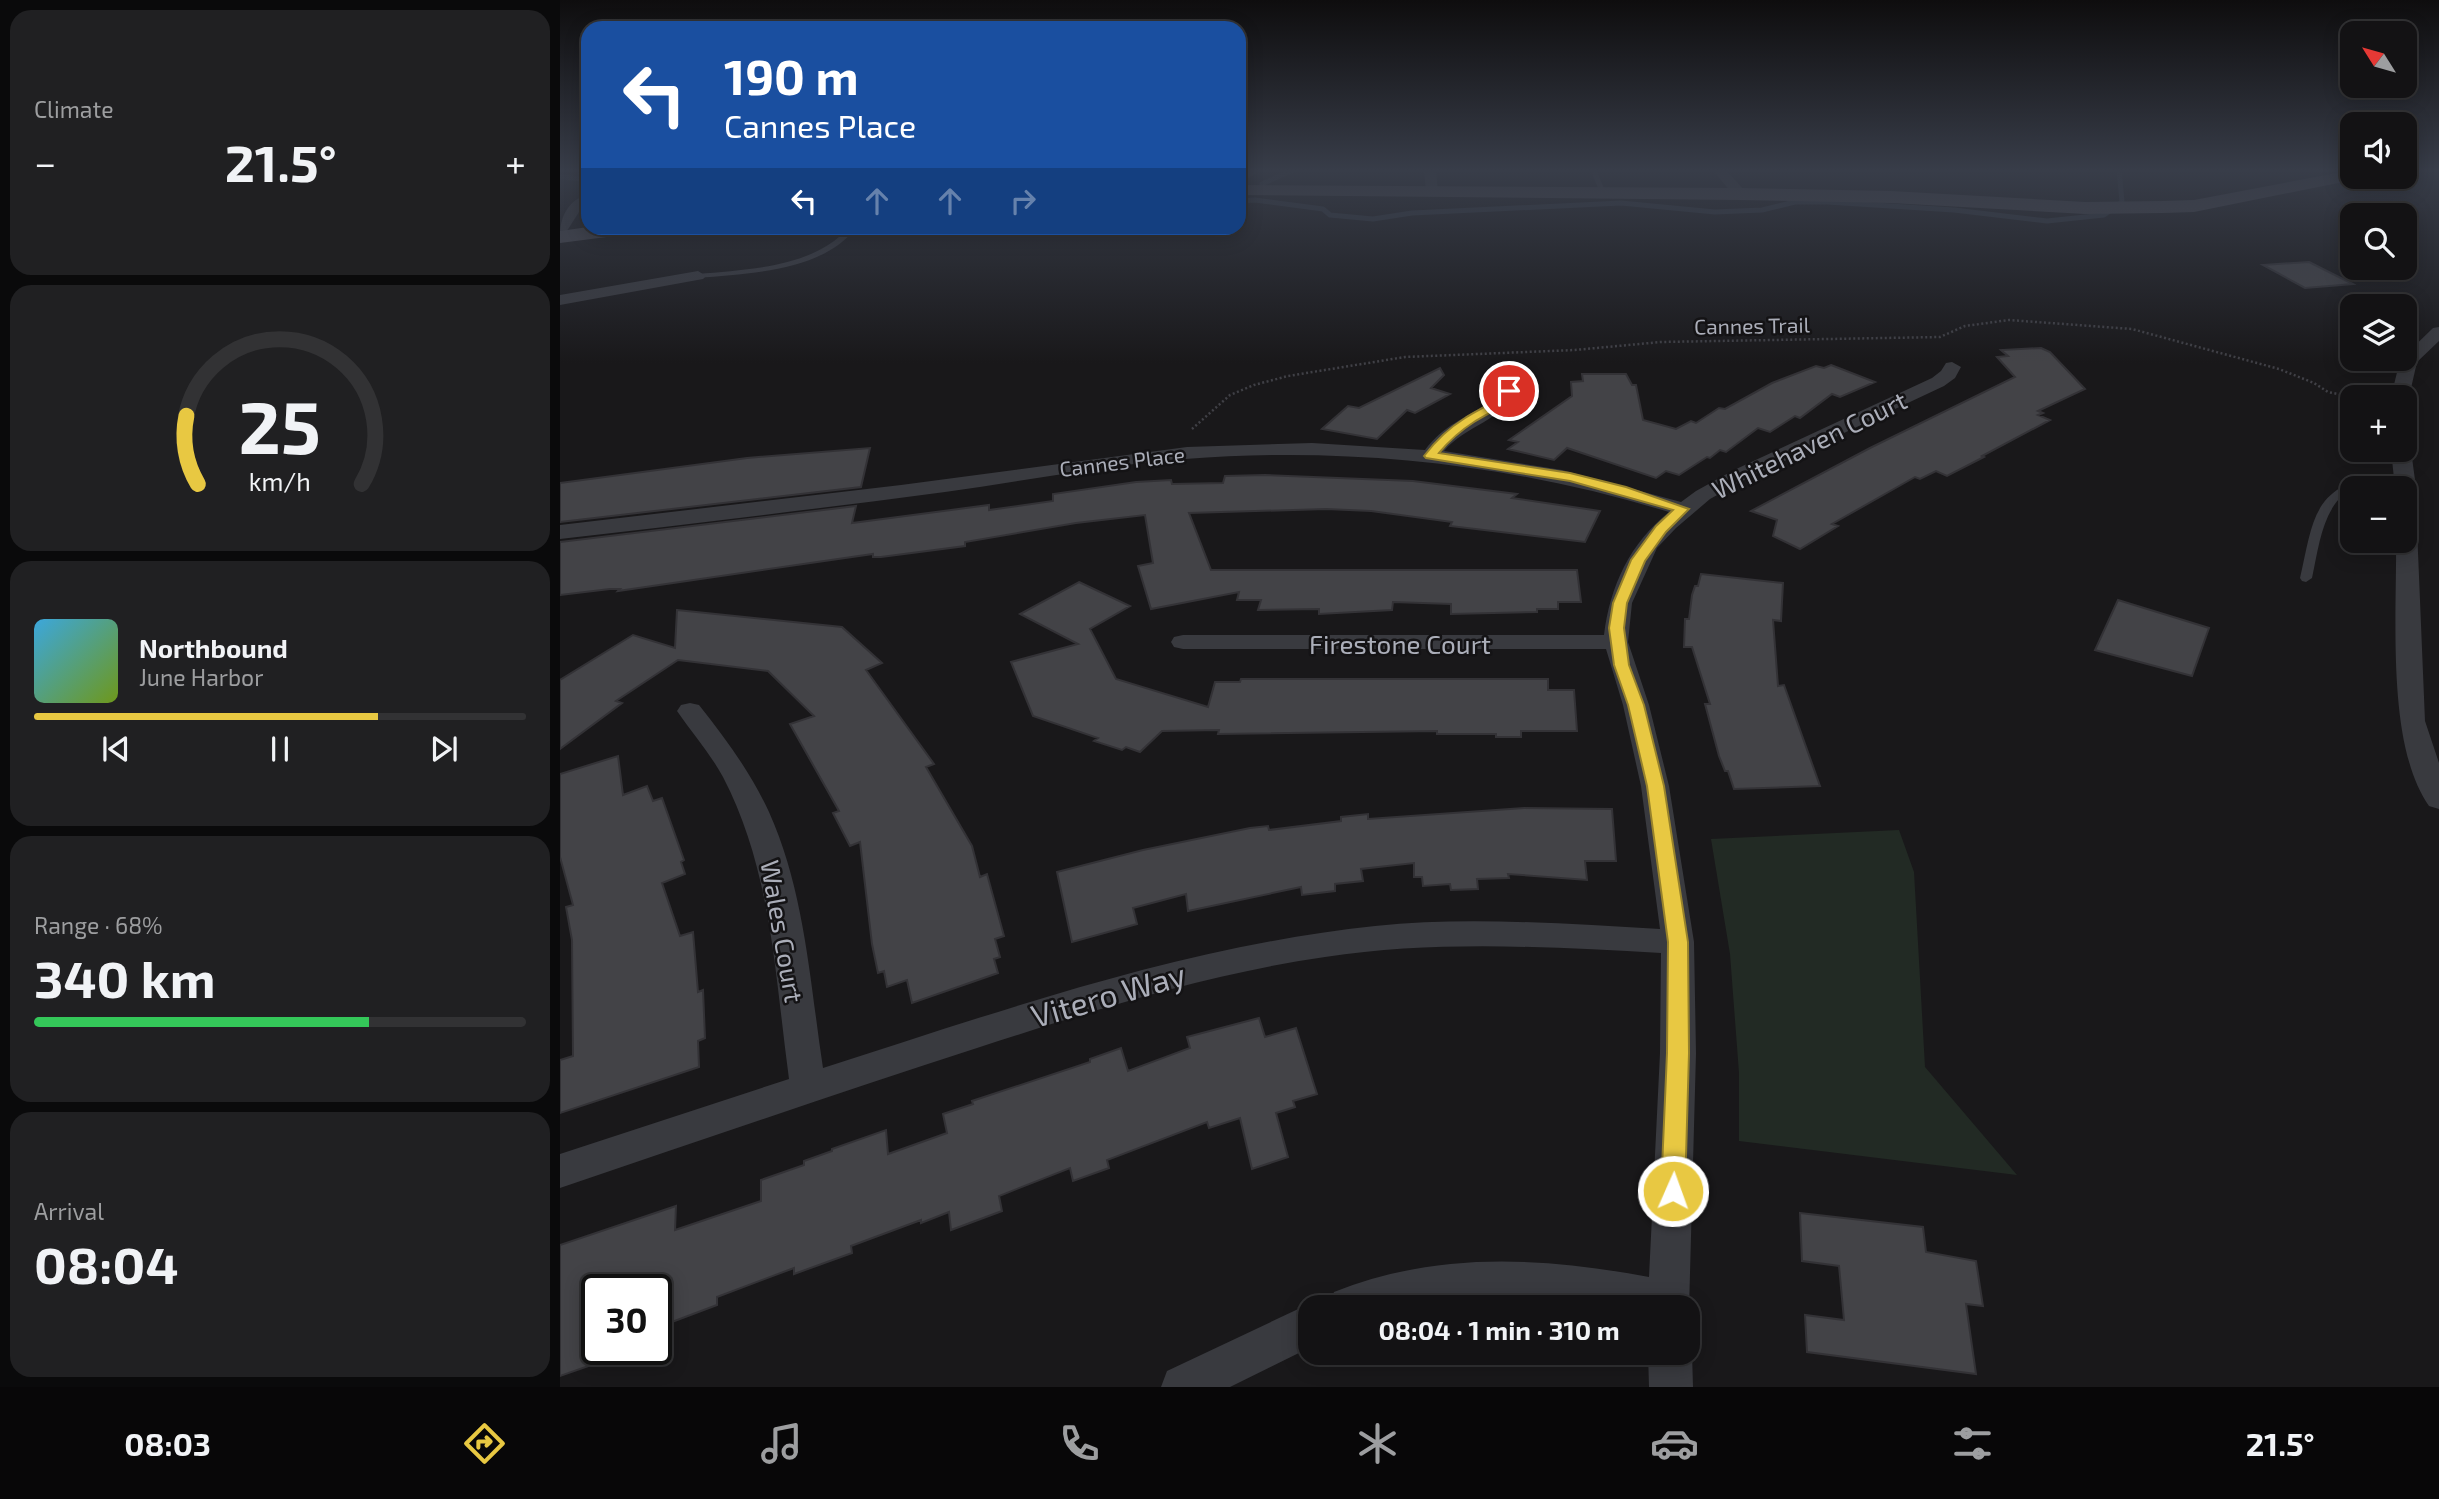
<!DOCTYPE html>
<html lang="en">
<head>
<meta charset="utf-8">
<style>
  :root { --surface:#131214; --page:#202022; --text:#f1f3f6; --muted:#9d9ea0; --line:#323234; --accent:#e8c842 }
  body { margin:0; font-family:"Exo 2",sans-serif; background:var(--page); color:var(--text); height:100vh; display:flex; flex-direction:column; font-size:26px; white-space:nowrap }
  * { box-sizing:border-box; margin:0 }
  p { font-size:23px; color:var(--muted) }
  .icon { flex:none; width:38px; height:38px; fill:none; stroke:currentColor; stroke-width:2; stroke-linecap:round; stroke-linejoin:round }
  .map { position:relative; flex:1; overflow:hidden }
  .side { display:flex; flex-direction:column; gap:10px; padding:10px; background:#0a0a0b; width:560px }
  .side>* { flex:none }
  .banner { position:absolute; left:21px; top:21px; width:665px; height:214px; border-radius:21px; box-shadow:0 4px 18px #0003,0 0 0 2px var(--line); background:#1a4fa0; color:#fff; overflow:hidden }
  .needle { width:46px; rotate:307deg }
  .controls { position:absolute; left:1780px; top:21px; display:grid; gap:14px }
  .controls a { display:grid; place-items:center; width:77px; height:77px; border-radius:14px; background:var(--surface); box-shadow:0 4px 18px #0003,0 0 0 2px var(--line); font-size:35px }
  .speed { position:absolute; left:21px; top:1274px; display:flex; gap:14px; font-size:35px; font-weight:700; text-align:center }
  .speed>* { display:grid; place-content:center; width:91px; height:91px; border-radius:50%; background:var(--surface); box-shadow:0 4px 18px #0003,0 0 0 2px var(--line); line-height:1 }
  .speed .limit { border:4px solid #111; border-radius:10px; background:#fff; color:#111 }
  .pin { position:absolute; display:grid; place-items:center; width:60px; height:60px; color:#fff; margin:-30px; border:4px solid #fff; border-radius:50%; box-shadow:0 2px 7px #0007 }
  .me { position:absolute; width:77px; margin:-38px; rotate:2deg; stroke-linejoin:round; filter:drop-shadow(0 0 5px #0008) }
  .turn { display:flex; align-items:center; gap:24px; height:147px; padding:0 28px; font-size:32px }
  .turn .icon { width:91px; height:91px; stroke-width:2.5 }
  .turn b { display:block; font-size:49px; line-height:60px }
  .lanes { display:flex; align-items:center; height:66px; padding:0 28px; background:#0003; justify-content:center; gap:35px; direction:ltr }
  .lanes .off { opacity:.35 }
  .big { font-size:52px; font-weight:700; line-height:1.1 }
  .side .tile { flex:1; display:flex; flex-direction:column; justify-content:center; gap:10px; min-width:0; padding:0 24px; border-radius:21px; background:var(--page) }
  .side .dial { align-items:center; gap:0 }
  .dial svg { height:182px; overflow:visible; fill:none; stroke:var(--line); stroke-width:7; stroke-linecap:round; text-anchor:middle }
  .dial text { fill:var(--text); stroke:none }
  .song { display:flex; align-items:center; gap:21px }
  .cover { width:84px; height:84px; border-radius:10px; background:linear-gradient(135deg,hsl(200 70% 55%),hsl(80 70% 35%)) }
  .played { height:7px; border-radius:4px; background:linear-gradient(90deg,var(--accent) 70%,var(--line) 70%) }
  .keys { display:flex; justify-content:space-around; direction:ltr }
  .heat { display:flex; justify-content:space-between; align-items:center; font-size:38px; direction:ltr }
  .charge { height:10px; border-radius:5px; background:linear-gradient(90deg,#34c759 68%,var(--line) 0) }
  .trip { position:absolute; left:738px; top:1295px; width:402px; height:70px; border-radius:21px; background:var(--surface); box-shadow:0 4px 18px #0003,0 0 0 2px var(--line); font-weight:700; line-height:70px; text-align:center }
  .tab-bar { display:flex; height:112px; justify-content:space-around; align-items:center; background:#080708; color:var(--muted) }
  .tab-bar .icon { width:49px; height:49px }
  .tab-bar .current { color:var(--accent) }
  .tab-bar b { font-size:32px; color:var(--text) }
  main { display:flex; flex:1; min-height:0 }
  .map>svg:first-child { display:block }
  .green { fill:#222a24 }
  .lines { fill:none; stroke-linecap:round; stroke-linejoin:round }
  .stream { stroke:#2f353e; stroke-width:5 }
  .building { fill:#434347; stroke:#333236; stroke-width:2 }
  .path { stroke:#404046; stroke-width:2.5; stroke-dasharray:2 2.5; stroke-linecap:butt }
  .lane { fill:#393a3f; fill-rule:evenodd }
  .street { fill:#393a3f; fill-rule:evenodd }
  .secondary { fill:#48484f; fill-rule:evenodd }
  .route { fill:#e8c842; stroke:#97822b; stroke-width:2 }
  .labels { text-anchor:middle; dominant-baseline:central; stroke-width:5; stroke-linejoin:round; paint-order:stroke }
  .far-street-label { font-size:21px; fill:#abaeb9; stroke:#141315 }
  .street-label { font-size:26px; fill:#abaeb9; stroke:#141315 }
  .near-street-label { font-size:32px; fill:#abaeb9; stroke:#141315 }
</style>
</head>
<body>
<main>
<section class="side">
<div class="tile"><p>Climate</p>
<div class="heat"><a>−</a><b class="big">21.5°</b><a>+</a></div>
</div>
<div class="tile dial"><svg viewBox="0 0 100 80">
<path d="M14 69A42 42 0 1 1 86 69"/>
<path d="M14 69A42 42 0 0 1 9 39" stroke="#e8c842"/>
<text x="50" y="56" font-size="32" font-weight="700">25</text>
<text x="50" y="72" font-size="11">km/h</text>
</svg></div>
<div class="tile">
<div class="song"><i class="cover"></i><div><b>Northbound</b><p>June Harbor</p></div></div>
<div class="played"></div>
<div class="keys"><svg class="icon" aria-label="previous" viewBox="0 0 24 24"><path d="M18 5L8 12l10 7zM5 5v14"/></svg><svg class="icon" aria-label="pause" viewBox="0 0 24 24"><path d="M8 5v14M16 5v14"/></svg><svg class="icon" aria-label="next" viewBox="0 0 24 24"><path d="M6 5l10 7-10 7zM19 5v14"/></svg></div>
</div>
<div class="tile"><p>Range · 68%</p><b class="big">340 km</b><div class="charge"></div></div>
<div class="tile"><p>Arrival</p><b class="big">08:04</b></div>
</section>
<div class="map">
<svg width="1879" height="1387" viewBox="0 0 1879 1387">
  <rect width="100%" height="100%" fill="#19181a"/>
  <path class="green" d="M 1339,830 L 1354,872 L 1365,1067 L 1457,1175 L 1179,1141 L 1179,1073 L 1170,954 L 1151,839 Z"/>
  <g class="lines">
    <path class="stream" d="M 0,177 L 28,179
      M 702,184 L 735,169
      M 679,201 L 695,200 L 763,209 L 770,215 L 813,219 L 852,213 L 1061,203 L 1155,212 L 1202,210 L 1235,202 L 1267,202 L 1394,210 L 1487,221 L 1544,215 L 1562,202 L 1559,169"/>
  </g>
  <path class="building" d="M 1749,262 L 1793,284 L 1745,288 L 1703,265 Z
    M 1481,348 L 1490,352 L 1525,389 L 1478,411 L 1483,413 L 1478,415 L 1490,420 L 1422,456 L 1424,457 L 1387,476 L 1376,471 L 1360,479 L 1355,477 L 1272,524 L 1278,526 L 1240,549 L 1213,536 L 1217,520 L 1191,511 L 1310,448 L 1455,377 L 1437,357 L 1448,356 L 1441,350 Z
    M 1271,365 L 1315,382 L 1280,397 L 1272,394 L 1240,418 L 1235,416 L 1210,432 L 1198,428 L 1166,452 L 1160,450 L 1150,458 L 1147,457 L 1119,475 L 1106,471 L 1096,478 L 1007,448 L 994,460 L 948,449 L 958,442 L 949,440 L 1012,396 L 1011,382 L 1023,381 L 1022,374 L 1066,374 L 1072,385 L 1076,385 L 1083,420 L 1116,429 L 1131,421 L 1136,423 L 1159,408 L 1165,409 L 1212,383 L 1256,366 L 1264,368 Z
    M 880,368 L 884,375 L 871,388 L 890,394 L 855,413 L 847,410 L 817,439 L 762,429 L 788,406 L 799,408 Z
    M 310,448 L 301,487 L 0,522 L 0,483 L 187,458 Z
    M 705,475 L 853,481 L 957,494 L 952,498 L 1040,511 L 1025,542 L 890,526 L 892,522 L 811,511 L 766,509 L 629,513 L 651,570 L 1017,570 L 1021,602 L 998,602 L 998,609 L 977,609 L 977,612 L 891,614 L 891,604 L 833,602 L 832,610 L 759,614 L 759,609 L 698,610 L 701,600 L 677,600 L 679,592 L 591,609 L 578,566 L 593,563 L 585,515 L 516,523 L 405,542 L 405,546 L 321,557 L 313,557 L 313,554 L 58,591 L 60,589 L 50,589 L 0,595 L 0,542 L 296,506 L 292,523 L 429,505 L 429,510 L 493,501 L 493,494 L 576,482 L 611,480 L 612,484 L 663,483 L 665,476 Z
    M 1141,574 L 1223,583 L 1221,621 L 1213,620 L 1218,686 L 1224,685 L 1260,786 L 1174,789 L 1168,771 L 1165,771 L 1159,756 L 1145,704 L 1150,704 L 1132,647 L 1124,647 L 1125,619 L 1129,619 L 1132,595 L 1135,586 L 1138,586 Z
    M 519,582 L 570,606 L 530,629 L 556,679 L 648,707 L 655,682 L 680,682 L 681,679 L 988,679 L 988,690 L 1014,690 L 1017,731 L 961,731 L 961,737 L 936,737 L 936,734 L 877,734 L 877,731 L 658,734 L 659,730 L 602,731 L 580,752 L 566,747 L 562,750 L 534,741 L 538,738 L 473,716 L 451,662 L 518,644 L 460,614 Z
    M 1558,600 L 1649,628 L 1632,676 L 1535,650 Z
    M 117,610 L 282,627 L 322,663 L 306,670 L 374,764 L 366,767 L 412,846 L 420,877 L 427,874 L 444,936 L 435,939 L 440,957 L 434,959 L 438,973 L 352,1003 L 347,980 L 327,987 L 324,971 L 318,973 L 312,944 L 300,842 L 290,846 L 273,813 L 279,811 L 230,724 L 254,716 L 208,671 L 118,660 L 56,701 L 62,703 L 0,749 L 0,680 L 73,635 L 115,648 Z
    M 58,756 L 63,795 L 87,786 L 93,801 L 102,798 L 124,860 L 121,862 L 125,874 L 102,883 L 120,936 L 133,932 L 138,992 L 143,990 L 145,1038 L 138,1041 L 139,1067 L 0,1113 L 0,1060 L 13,1056 L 12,940 L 6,907 L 13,905 L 0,857 L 0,774 Z
    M 964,808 L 1052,809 L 1056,861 L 1025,861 L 1027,880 L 948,874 L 949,878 L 917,879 L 918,889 L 891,890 L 890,884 L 863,886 L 862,877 L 854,877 L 854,863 L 801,869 L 803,881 L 775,884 L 775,891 L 742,895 L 741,887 L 628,911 L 626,894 L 573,908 L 577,924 L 512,942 L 497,872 L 583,850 L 690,828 L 708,826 L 709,830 L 781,821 L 781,817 L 808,814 L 808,819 Z
    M 699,1018 L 705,1037 L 736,1028 L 757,1094 L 733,1101 L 735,1107 L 716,1113 L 728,1157 L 692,1169 L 680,1118 L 649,1128 L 647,1122 L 547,1160 L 549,1168 L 513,1181 L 510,1168 L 439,1196 L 442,1211 L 391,1230 L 389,1212 L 361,1223 L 361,1220 L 291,1246 L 292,1253 L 234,1274 L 234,1268 L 157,1297 L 157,1305 L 96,1328 L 96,1290 L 37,1290 L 37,1363 L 0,1376 L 0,1245 L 116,1206 L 115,1230 L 201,1201 L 201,1180 L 244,1165 L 244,1161 L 272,1151 L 272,1149 L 326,1130 L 328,1154 L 387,1133 L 383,1114 L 413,1104 L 412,1101 L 530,1062 L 530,1059 L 561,1048 L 568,1071 L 630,1048 L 627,1037 Z
    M 1240,1213 L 1363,1227 L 1366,1252 L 1416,1261 L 1423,1306 L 1406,1304 L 1416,1374 L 1247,1352 L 1245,1315 L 1284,1320 L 1279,1266 L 1242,1261 Z"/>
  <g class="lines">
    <path class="path" d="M 632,429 L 670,395 L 694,385 L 728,376 L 845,357 L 1015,350 L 1101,342 L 1380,337 L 1405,326 L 1449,320 L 1572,329 L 1719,369 L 1754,383 L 1768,392 L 1792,397"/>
    <path class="lane" d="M 1030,169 L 1036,169 L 1047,196 L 1041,195 Z
      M 288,228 L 296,228 C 261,272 190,273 138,278 L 134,276 L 138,274 C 188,269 253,268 288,228 Z
      M 1818,476 L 1845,477 L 1851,480 C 1842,486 1830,482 1819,482 C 1765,484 1761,536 1752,578 L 1746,582 L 1742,581 L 1740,578 C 1753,522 1752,486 1818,476 Z"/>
    <path class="street" d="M 688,169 L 704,169 L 679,183 L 679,174 Z
      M 864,169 L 876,169 L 878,195 L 873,196 L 866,192 Z
      M 1152,169 L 1165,169 L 1185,191 L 1185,197 L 1175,197 Z
      M 28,194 L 28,205 L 19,212 L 5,234 L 0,235 C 0,216 9,200 28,194 Z
      M 138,271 L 146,276 L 143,279 L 0,305 L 0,295 Z
      M 1879,327 L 1879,341 L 1857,362 L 1849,397 L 1844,401 L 1844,397 L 1831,397 L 1840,360 L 1873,328 Z
      M 1392,362 L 1401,367 L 1395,378 L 1384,386 L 1188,478 L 1150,499 L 1116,528 L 1097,548 L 1072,603 L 1068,642 L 1089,705 L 1109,786 L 1134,942 L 1136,1053 L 1129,1310 L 1129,1307 L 1031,1307 L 948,1299 L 908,1300 L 858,1307 L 768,1307 L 774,1292 C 877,1251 982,1257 1089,1277 L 1100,1053 L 1101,953 C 989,947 877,940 765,957 C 646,974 531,1011 417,1048 C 278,1093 139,1141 0,1188 L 0,1154 L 229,1079 C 215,977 212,871 163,777 C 150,753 132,733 117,711 L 121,705 L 130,703 L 139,705 C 166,739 191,773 209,812 C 245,892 250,983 263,1068 C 444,1010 625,946 815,926 C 909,916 1005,924 1100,929 L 1081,786 L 1063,705 L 1046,649 L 623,649 L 614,647 L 611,642 L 614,637 L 623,635 L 1044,635 C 1050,586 1070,543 1109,512 C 952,464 789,446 625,459 C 545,465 465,481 385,492 C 257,509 129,524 0,539 L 0,525 L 341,485 L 627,447 L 752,443 L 865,450 C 885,424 903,420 928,403 C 937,398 939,388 949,386 L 958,391 C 943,420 906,425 884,451 L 1002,470 L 1121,502 L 1136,491 L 1174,470 L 1372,378 L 1381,371 L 1386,363 Z
      M 1844,445 L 1851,450 L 1855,480 L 1865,721 L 1879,763 L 1879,809 L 1869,806 C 1826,745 1837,615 1836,541 L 1844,541 L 1844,488 L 1835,488 L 1831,450 L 1844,450 Z
      M 751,1303 L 761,1307 L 751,1307 L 751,1347 L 670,1387 L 601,1387 L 607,1371 Z
      M 1129,1346 L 1132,1353 L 1133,1387 L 1089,1387 L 1088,1353 L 1129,1353 Z"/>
    <path class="secondary" d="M 1792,170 L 1792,177 L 1800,177 L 1798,179 L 1634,212 L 1603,213 L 1525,214 L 1331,203 L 1180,200 L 679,195 L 679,185 L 1180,188 L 1331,191 L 1525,202 L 1603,201 L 1634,200 Z
      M 28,227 L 79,228 L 80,228 L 70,234 L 0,243 L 0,231 Z"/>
  </g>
  <linearGradient id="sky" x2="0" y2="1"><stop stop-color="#0e0d0e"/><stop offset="0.47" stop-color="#383d49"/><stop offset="1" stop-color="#383d49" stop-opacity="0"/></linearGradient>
  <rect width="1879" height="363" fill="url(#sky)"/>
  <path class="route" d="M 945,389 L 954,391 C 944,408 930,412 914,422 C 900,431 889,441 879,453 L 1010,473 L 1066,487 L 1129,509 L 1106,532 L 1085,561 L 1067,603 L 1064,628 L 1069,665 L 1084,705 L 1104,786 L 1128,942 L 1129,1053 L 1125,1191 L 1121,1199 L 1113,1202 L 1105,1199 L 1101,1191 L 1107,1053 L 1108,942 L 1087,786 L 1068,705 L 1054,665 L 1049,628 L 1053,603 L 1071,560 L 1096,526 L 1113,510 L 1010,481 L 866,458 L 864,456 C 876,440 889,428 905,418 C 920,408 935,404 945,389 Z"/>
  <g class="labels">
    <g class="far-street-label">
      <text transform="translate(1192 325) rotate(-1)">Cannes Trail</text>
      <text transform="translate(562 461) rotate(-7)">Cannes Place</text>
    </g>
    <g class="street-label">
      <text transform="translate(1249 444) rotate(-26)">Whitehaven Court</text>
      <text x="840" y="643">Firestone Court</text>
      <text transform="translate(223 931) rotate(80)">Wales Court</text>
    </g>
    <g class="near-street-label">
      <text transform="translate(548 994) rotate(-16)">Vitero Way</text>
    </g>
  </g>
</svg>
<div class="controls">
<a><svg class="needle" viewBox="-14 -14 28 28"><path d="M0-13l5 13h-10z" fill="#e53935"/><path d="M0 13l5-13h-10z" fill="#9d9ea0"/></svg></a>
<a><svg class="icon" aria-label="sound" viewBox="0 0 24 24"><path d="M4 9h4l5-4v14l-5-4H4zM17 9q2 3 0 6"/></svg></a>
<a><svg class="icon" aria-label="search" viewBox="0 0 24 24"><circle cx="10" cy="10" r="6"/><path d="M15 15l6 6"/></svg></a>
<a><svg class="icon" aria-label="layers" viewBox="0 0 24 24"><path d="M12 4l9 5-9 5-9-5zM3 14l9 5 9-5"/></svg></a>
<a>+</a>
<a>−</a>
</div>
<div class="speed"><div class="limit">30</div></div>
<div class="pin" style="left:949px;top:391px;background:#d93025"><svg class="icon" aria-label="arrive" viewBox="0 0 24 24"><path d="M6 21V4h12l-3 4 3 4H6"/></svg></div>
<svg class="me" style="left:1113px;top:1191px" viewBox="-20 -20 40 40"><circle r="17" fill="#e8c842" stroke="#fff" stroke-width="3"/><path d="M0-11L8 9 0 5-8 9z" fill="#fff"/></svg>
<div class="trip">08:04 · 1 min · 310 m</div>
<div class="banner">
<div class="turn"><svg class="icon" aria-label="left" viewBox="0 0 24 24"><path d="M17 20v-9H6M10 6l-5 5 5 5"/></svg><div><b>190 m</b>Cannes Place</div></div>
<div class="lanes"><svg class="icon" aria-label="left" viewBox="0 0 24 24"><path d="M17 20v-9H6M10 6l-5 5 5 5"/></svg><svg class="icon off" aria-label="ahead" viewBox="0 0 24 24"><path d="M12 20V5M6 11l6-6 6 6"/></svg><svg class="icon off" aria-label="ahead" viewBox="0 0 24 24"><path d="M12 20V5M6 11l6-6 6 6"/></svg><svg class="icon off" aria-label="right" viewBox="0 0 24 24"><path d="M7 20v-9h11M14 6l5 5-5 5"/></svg></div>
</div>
</div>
</main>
<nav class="tab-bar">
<b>08:03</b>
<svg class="icon current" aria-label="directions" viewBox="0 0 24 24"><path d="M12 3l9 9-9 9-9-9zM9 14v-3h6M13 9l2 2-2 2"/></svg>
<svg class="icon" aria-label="music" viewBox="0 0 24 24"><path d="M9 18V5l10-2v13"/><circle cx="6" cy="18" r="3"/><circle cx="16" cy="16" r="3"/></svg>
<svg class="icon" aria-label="phone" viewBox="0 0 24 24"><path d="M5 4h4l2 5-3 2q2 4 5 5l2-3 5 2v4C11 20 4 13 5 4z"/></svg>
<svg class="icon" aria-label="climate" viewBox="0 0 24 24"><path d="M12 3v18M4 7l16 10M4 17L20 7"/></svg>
<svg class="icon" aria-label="car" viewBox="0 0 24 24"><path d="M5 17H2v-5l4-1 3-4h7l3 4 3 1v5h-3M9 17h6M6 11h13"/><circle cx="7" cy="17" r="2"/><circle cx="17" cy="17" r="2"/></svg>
<svg class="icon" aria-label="filters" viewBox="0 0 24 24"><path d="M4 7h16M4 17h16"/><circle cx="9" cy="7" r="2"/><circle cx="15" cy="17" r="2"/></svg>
<b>21.5°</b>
</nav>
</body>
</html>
